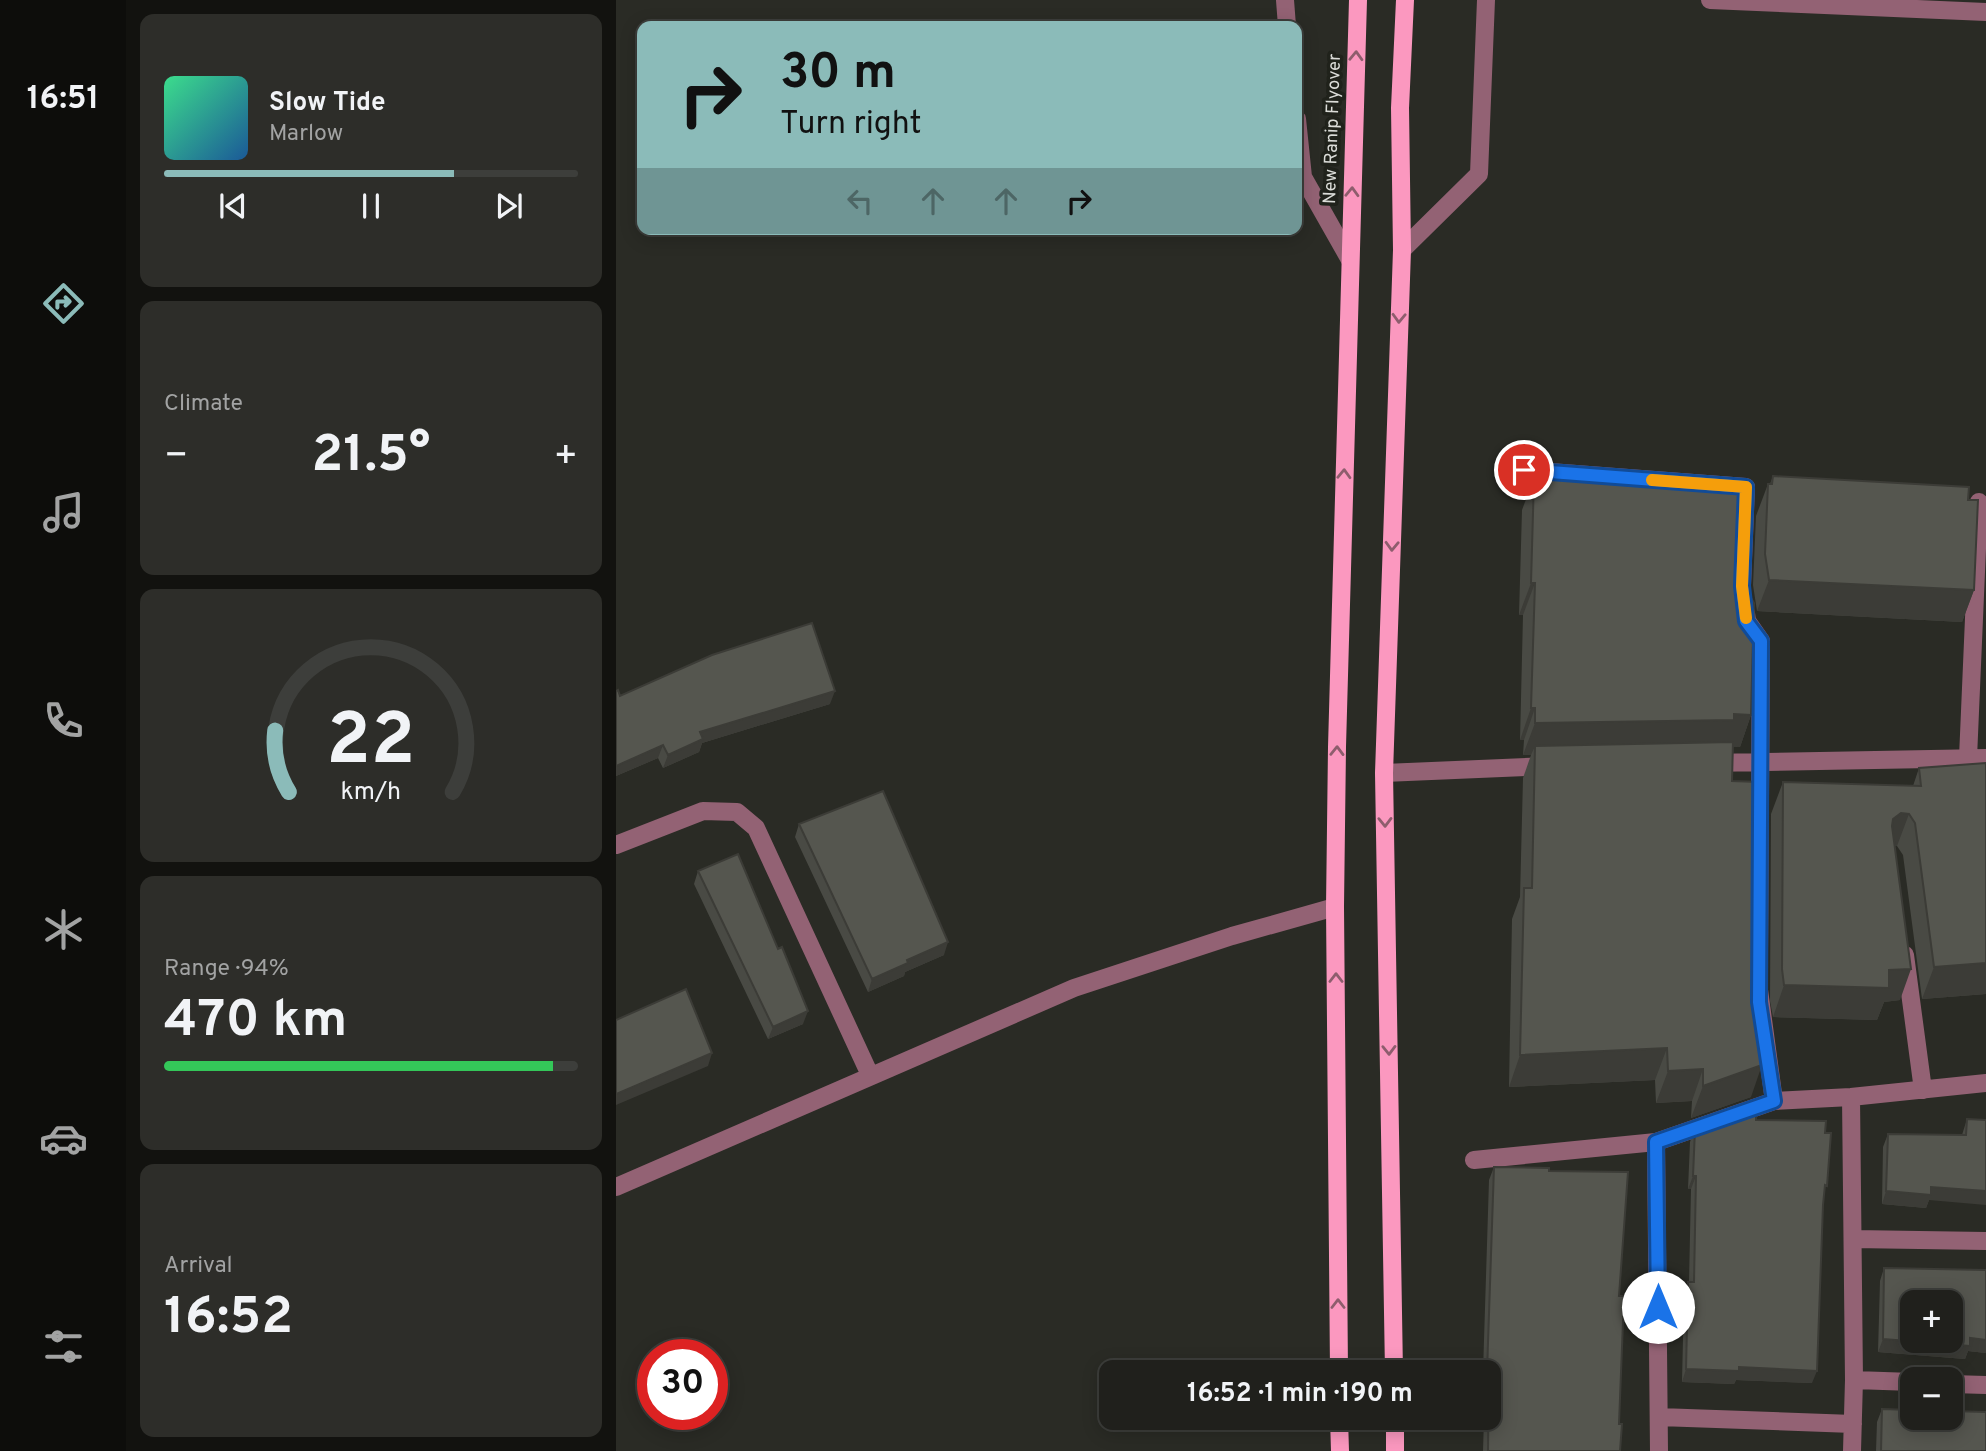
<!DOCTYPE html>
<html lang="en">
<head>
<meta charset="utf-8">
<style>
  :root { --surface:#20201c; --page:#2d2d29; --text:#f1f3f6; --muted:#a2a3a3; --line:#3d3e3b; --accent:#8bbbb9 }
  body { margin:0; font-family:Overpass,sans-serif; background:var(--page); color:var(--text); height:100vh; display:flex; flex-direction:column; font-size:26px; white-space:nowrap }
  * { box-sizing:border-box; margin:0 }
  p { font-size:23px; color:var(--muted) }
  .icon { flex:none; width:38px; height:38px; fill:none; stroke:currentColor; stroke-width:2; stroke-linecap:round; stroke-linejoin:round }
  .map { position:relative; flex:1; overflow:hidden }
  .panel { display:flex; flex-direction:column; gap:14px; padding:14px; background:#12120f; width:490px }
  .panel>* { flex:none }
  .guide { position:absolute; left:21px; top:21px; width:665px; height:214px; border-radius:14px; box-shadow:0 4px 18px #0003,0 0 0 2px var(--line); background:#8bbbb9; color:#111; overflow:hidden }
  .buttons { position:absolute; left:1284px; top:1290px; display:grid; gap:14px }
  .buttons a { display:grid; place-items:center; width:63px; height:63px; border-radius:14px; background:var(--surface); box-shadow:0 4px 18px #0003,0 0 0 2px var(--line); font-size:35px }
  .speed { position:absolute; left:21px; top:1339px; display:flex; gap:14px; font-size:35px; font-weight:700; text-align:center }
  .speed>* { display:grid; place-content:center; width:91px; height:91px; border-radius:50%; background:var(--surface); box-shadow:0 4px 18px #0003,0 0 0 2px var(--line); line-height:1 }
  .speed .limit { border:10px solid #d22; background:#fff; color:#111 }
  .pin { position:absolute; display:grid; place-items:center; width:60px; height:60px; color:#fff; margin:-30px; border:4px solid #fff; border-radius:50%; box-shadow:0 2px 7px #0007 }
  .me { position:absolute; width:77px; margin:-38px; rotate:0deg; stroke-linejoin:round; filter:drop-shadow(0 0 5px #0008) }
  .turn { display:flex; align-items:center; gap:24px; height:147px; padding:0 28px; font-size:32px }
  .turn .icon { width:91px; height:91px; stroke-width:2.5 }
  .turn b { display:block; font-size:49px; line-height:60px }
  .lanes { display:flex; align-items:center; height:66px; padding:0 28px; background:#0003; justify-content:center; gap:35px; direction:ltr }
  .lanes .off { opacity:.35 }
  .big { font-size:52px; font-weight:700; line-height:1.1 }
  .panel .widget { flex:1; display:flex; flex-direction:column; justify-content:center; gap:10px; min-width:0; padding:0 24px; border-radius:14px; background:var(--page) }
  .panel .dial { align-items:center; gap:0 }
  .dial svg { height:182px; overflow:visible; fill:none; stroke:var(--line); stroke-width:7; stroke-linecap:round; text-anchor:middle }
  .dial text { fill:var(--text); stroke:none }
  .song { display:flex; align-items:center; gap:21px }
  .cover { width:84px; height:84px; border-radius:10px; background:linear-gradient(135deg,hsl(150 70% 55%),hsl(210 70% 35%)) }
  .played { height:7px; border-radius:4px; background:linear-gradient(90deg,var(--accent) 70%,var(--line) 70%) }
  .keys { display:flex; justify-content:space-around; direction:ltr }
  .heat { display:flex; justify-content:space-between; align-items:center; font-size:38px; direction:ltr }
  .charge { height:10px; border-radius:5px; background:linear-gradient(90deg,#34c759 94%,var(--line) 0) }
  .trip { position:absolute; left:483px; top:1360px; width:402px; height:70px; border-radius:14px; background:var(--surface); box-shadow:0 4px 18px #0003,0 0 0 2px var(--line); font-weight:700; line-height:70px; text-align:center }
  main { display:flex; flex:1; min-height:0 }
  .tabs { display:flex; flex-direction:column; width:126px; justify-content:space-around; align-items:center; background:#0d0d0b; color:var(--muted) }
  .tabs .icon { width:49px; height:49px }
  .tabs .current { color:var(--accent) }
  .tabs b { font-size:32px; color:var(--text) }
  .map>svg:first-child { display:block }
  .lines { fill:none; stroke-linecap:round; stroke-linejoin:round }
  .minor { stroke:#936274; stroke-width:18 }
  .major { stroke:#fb98bf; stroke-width:18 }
  .wall { fill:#494a44 }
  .shaded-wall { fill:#3c3c37 }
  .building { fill:#55564f; stroke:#3c3c37; stroke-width:2; fill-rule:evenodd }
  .oneway { stroke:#8e5d6d }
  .route-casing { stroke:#114b97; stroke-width:18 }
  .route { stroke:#1a73e8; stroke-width:12 }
  .slow { stroke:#f59e0b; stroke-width:12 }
  .labels { text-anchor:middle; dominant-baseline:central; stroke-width:7; stroke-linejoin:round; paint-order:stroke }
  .street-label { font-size:18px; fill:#dbdcd8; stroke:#20221b }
</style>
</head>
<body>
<main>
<nav class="tabs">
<b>16:51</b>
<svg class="icon current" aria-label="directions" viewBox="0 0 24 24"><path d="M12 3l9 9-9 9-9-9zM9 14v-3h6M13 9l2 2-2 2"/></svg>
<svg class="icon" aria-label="music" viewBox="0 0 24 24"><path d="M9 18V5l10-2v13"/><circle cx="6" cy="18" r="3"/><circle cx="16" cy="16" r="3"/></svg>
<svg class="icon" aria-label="phone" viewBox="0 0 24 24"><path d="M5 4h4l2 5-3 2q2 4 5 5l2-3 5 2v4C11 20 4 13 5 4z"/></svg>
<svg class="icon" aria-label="climate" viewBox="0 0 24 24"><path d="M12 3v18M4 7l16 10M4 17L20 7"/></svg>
<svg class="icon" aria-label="car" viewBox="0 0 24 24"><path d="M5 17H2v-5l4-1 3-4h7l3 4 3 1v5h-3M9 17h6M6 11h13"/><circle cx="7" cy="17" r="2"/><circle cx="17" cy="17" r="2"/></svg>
<svg class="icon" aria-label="filters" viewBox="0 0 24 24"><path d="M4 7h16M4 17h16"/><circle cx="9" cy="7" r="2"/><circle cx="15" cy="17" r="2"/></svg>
</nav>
<section class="panel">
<div class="widget">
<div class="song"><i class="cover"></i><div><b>Slow Tide</b><p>Marlow</p></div></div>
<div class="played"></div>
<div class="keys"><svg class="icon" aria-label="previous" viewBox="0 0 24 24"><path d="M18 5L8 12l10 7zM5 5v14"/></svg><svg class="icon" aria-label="pause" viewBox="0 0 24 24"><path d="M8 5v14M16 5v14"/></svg><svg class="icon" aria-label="next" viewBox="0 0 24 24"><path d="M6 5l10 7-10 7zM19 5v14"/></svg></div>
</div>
<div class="widget"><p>Climate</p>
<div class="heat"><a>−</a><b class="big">21.5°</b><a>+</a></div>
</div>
<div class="widget dial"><svg viewBox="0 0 100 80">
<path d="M14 69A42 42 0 1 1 86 69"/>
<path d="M14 69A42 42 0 0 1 8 42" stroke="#8bbbb9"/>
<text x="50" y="56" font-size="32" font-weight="700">22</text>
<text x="50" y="72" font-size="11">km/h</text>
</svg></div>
<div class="widget"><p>Range · 94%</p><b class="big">470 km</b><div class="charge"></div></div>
<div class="widget"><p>Arrival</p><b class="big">16:52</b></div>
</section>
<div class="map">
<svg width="1370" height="1451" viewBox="0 0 1370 1451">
  <rect width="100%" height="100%" fill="#2a2b25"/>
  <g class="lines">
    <path class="minor" d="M 669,0 L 671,26
      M 1094,0 L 1370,12
      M 681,119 L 687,177 L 734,260
      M 786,250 L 863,174 L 870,0
      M 908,470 L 1130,487 L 1126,585
      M 1130,613 L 1131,621 L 1145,641 L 1143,955
      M 1352,758 L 1363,502
      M 1093,763 L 1370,758
      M 768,773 L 932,766
      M 0,845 L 87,811 L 121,812 L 140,828 L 254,1075
      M 1289,955 L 1307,1090
      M 1143,990 L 1158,1101 L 1235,1097 L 1370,1083
      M 1235,1097 L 1238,1380 L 1236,1451
      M 1040,1142 L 1043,1451
      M 858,1160 L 1040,1142 L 1158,1101
      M 0,1187 L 458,988 L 616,936 L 719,907
      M 1237,1239 L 1370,1241
      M 1238,1380 L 1297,1382
      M 1335,1384 L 1370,1385
      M 1043,1417 L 1237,1424"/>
    <path class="major" d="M 723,1372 L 719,907 L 721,747 L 742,0
      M 778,1372 L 768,773 L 786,250 L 784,108 L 789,0
      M 723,1418 L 724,1451
      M 779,1418 L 779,1451"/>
  </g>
  <path class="wall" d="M 1157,476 L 1352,500 L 1358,590 L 1346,622 L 1141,611 L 1137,585 L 1140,516 L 1152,484 L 1154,484 Z
    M 918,478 L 1126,556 L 1135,715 L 1124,747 L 1117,746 L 1116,781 L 1135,1097 L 1075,1118 L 1076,1101 L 1040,1103 L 1039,1080 L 893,1087 L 896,919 L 904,897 L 907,778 L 915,755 L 907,755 L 908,740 L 904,740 L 907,615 L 903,615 L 906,510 Z
    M 0,691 L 4,696 L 214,704 L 86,743 L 83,752 L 47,768 L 42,758 L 0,776 Z
    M 1303,768 L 1370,994 L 1306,999 L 1287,855 L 1281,846 L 1279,846 L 1284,1000 L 1268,1002 L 1261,1020 L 1157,1017 L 1154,1001 L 1155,814 L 1167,782 L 1297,786 Z
    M 183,824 L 328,955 L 289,972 L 288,976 L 252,992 L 179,837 Z
    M 82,871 L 187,1024 L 152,1039 L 78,884 Z
    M 1351,1119 L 1370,1120 L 1313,1200 L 1310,1208 L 1266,1204 L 1267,1147 L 1272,1134 L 1346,1135 Z
    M 1140,1120 L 1209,1133 L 1208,1193 L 1196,1383 L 1120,1380 L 1118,1384 L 1066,1382 L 1068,1294 L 1073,1282 L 1075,1189 L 1072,1189 L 1074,1142 L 1079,1129 Z
    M 878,1167 L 933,1171 L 1003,1296 L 1003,1424 L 1004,1451 L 867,1451 L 868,1418 L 873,1418 L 873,1372 L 867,1372 L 873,1180 Z
    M 1268,1268 L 1370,1270 L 1370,1353 L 1352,1351 L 1349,1359 L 1262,1352 L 1264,1281 Z
    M 1266,1409 L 1370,1451 L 1260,1451 L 1261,1422 Z"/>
  <path class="shaded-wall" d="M 1153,580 L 1358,590 L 1346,622 L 1141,611 Z
    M 915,583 L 919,583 L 907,615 L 903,615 Z
    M 219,691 L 214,704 L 86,743 L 83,752 L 47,768 L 52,755 L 84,732 Z
    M 915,708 L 919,708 L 908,740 L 904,740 Z
    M 1118,714 L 1135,715 L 1124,747 L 919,746 L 915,755 L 907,755 L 919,723 Z
    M 47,745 L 42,758 L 0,776 L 0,766 Z
    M 1285,813 L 1293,814 L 1281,846 L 1274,845 L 1277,819 Z
    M 332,942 L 328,955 L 289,972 L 288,976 L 252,992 L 256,979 L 291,960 Z
    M 1370,963 L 1370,994 L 1306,999 L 1318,967 Z
    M 1295,969 L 1284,1000 L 1268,1002 L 1261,1020 L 1157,1017 L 1168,985 L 1273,970 Z
    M 192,1011 L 187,1024 L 152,1039 L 157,1027 Z
    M 1051,1048 L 1039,1080 L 893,1087 L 904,1055 Z
    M 96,1053 L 92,1066 L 0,1105 L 0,1094 Z
    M 1146,1065 L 1135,1097 L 1075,1118 L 1087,1086 Z
    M 1087,1069 L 1076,1101 L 1040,1103 L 1052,1071 Z
    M 1077,1176 L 1080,1176 L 1075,1189 L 1072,1189 Z
    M 1315,1187 L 1370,1191 L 1370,1205 L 1313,1200 L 1310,1208 L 1266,1204 L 1270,1191 Z
    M 1354,1338 L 1370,1340 L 1370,1353 L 1352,1351 L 1349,1359 L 1262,1352 L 1267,1339 Z
    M 1123,1367 L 1201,1371 L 1196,1383 L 1120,1380 L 1118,1384 L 1066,1382 L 1070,1369 Z"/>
  <path class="building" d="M 1157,476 L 1353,487 L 1352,500 L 1362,500 L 1358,590 L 1153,580 L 1149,554 L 1152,484 L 1156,484 Z
    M 918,478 L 1129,484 L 1126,556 L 1131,591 L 1138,603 L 1135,715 L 1118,714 L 1118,720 L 919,723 L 919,708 L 915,708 L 919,583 L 915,583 Z
    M 196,623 L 219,691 L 84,732 L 87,739 L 52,755 L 47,745 L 0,766 L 0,691 L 2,690 L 4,696 L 96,655 Z
    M 1117,742 L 1116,781 L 1144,782 L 1143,970 L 1146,1065 L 1087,1086 L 1087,1069 L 1052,1071 L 1051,1048 L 904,1055 L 908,888 L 916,888 L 919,746 Z
    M 1370,763 L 1370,963 L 1318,967 L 1299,823 L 1293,814 L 1285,813 L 1277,819 L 1276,826 L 1295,969 L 1273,970 L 1273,988 L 1168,985 L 1166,969 L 1167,782 L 1305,786 L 1303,768 Z
    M 267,791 L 332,942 L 291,960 L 292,963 L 256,979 L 183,824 Z
    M 122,854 L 162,949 L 166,947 L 192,1011 L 157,1027 L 82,871 Z
    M 70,989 L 96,1053 L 0,1094 L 0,1020 Z
    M 1140,1108 L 1140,1120 L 1210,1121 L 1209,1133 L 1215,1133 L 1211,1186 L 1209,1185 L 1207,1205 L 1201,1371 L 1123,1367 L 1123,1371 L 1070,1369 L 1072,1282 L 1078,1282 L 1080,1176 L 1077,1176 L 1079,1129 Z
    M 1351,1119 L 1370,1120 L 1370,1191 L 1315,1187 L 1315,1195 L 1270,1191 L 1272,1134 L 1350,1135 Z
    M 878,1167 L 933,1168 L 933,1171 L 1012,1172 L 1003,1296 L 1008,1296 L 1003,1424 L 1006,1424 L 1004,1451 L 872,1451 L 873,1372 L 871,1372 Z
    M 1268,1268 L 1370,1270 L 1370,1340 L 1354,1338 L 1354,1346 L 1267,1339 ZM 1297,1302 L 1335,1302 L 1335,1340 L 1297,1340 Z
    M 1266,1409 L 1297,1410 L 1297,1418 L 1335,1418 L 1335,1411 L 1370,1412 L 1370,1451 L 1265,1451 Z"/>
  <defs><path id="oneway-chevron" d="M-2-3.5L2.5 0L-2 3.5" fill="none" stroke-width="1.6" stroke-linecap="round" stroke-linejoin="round" transform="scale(1.75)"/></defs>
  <g class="oneway">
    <use href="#oneway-chevron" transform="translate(740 56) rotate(-88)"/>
    <use href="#oneway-chevron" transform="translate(736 192) rotate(-88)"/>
    <use href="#oneway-chevron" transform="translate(783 318) rotate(92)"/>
    <use href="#oneway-chevron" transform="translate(728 474) rotate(-88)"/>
    <use href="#oneway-chevron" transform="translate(776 546) rotate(92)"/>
    <use href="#oneway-chevron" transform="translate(721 751) rotate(-89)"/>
    <use href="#oneway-chevron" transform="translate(769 822) rotate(89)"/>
    <use href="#oneway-chevron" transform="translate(720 978) rotate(-90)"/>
    <use href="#oneway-chevron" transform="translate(773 1050) rotate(89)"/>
    <use href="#oneway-chevron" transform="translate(722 1304) rotate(-90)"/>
  </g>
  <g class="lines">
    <defs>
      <path id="route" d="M 908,470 L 1130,487 L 1126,586 L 1130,621 L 1145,641 L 1143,1002 L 1158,1101 L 1040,1142 L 1042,1307"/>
    </defs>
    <use href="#route" class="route-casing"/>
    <use href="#route" class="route"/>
    <path class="slow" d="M 1036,480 L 1130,487 L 1126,586 L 1130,618"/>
  </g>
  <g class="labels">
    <g class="street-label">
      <text transform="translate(717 129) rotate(-88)">New Ranip Flyover</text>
    </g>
  </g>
</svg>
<div class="buttons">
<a>+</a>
<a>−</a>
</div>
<div class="speed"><div class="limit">30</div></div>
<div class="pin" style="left:908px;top:470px;background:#d93025"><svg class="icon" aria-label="arrive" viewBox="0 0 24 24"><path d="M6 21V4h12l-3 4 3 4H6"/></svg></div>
<svg class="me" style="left:1042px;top:1307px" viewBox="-20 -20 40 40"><circle r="19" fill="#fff"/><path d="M0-13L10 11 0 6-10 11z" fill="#1a73e8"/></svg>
<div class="trip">16:52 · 1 min · 190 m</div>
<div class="guide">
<div class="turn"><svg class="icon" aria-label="right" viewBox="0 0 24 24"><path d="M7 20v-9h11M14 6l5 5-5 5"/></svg><div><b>30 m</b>Turn right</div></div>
<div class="lanes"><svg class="icon off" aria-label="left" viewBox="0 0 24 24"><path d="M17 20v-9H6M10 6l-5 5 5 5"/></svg><svg class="icon off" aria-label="ahead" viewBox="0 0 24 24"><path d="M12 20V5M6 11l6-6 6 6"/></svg><svg class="icon off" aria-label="ahead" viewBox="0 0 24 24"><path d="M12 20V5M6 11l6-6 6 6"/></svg><svg class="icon" aria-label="right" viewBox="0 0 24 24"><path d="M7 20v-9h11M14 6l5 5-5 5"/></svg></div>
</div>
</div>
</main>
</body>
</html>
